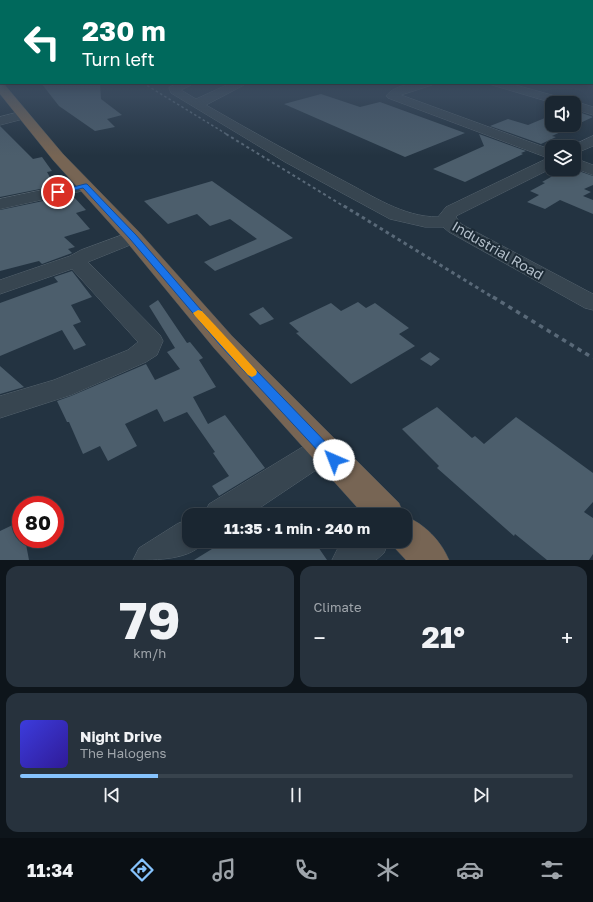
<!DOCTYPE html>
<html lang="en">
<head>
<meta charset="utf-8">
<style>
  :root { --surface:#1a2631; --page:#27323d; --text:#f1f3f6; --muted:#9fa5ab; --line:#38434d; --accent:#86c3fe }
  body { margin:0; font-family:"Golos Text",sans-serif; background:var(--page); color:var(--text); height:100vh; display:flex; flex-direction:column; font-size:15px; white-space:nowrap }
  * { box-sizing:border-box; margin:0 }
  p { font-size:13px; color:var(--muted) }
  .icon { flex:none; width:22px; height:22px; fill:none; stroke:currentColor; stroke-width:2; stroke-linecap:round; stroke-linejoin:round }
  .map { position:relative; height:560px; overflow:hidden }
  .drawer { display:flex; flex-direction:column; gap:6px; padding:6px; background:#0e151b; flex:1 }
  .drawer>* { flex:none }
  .banner { position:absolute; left:0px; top:0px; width:593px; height:84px; box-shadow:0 2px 10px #0003,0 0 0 1px var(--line); background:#00695c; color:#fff; overflow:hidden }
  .tools { position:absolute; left:545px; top:96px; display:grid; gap:8px }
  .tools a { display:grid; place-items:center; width:36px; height:36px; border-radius:8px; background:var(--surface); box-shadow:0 2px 10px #0003,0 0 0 1px var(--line); font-size:20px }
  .speed { position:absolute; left:12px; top:496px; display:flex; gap:8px; font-size:20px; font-weight:700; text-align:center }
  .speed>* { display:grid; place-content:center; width:52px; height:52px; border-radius:50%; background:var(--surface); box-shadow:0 2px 10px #0003,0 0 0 1px var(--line); line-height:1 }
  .speed .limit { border:6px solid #d22; background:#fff; color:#111 }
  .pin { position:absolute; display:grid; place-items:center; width:34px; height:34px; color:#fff; margin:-17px; border:2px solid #fff; border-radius:50%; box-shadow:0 1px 4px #0007 }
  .me { position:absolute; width:44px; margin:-22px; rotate:316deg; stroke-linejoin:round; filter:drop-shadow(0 0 3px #0008) }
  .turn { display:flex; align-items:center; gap:14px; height:84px; padding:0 16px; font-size:18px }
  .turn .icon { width:52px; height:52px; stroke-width:2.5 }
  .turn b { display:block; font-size:28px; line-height:34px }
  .big { font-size:30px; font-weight:700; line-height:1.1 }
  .drawer .widget { flex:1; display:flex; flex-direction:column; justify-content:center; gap:6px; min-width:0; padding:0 14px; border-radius:12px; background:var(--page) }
  .drawer .dial { align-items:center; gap:0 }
  .dial b { font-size:52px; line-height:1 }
  .song { display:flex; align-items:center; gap:12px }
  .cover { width:48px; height:48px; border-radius:6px; background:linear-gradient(135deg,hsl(240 70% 55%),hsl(250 70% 35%)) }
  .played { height:4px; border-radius:2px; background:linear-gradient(90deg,var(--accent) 25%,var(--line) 25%) }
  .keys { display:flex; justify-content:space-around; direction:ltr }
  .heat { display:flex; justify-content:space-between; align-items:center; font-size:22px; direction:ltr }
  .drawer .tiles { flex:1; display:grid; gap:6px; grid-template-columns:1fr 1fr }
  .widget:last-child { grid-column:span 2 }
  .trip { position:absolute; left:182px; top:508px; width:230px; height:40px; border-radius:12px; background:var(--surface); box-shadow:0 2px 10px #0003,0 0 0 1px var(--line); font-weight:700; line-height:40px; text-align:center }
  .tab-bar { display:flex; height:64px; justify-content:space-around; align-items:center; background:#0a0f14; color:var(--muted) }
  .tab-bar .icon { width:28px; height:28px }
  .tab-bar .active { color:var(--accent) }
  .tab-bar b { font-size:18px; color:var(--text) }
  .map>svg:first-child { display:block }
  .building { fill:#4c5e6c }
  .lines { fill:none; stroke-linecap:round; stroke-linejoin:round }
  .minor-casing { stroke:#55636e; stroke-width:1 }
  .highway-casing { stroke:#42505b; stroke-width:1 }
  .minor { fill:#374550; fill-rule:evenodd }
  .highway { fill:#776554; fill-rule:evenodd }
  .rail-far3 { stroke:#596978; stroke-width:1.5; stroke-dasharray:2.5 2.5; stroke-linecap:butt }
  .rail-far2 { stroke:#596978; stroke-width:2; stroke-dasharray:3 3; stroke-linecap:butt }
  .rail-far1 { stroke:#596978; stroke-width:3; stroke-dasharray:3.5 3.5; stroke-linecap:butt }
  .rail { stroke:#596978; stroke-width:3.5; stroke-dasharray:4.5 4.5; stroke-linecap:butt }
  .route { fill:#1a73e8; stroke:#114b97 }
  .slow { fill:#f59e0b }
  .labels { text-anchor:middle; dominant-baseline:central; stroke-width:4; stroke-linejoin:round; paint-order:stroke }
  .street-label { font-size:14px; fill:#b4c0cb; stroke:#1c2a35 }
</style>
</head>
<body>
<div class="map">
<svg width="593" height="560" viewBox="0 0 593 560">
  <rect width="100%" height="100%" fill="#233341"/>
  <path class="building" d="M 41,83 L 100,83 L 101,99 L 122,115 L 107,119 L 115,127 L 95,131 L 59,106 Z
    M 321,94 L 360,107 L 380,102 L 465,133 L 405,157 L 284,104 Z
    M 576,111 L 593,117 L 552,136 L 556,137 L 541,144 L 490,126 L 508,119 L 528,125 L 552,115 L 552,125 L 574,125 L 574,112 Z
    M 0,126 L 33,159 L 42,157 L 52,171 L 47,172 L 55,186 L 0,197 Z
    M 479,134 L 526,151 L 521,153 L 523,154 L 465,182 L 433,169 L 484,146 Z
    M 565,169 L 573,169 L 593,176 L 593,185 L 584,189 L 591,192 L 583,196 L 593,200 L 593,214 L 560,200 L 545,209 L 527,202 L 539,195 L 530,191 L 545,183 L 542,182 Z
    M 212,181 L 293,238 L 215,271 L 204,262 L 257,239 L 230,219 L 210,226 L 197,214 L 168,224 L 144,201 Z
    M 72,195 L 86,210 L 76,213 L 90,229 L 64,237 L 75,247 L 68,249 L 72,253 L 42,264 L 39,261 L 31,263 L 0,271 L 0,210 Z
    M 72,271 L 92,297 L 71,305 L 81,322 L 73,325 L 86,345 L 74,350 L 62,330 L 0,356 L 0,303 L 58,282 L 54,277 Z
    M 158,300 L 187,343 L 190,342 L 203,358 L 199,360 L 216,387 L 193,397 L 208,424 L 225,415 L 265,468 L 219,496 L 212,486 L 229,476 L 213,453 L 215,452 L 187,412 L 164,422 L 157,409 L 125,424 L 137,446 L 108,461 L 100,446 L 83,454 L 69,422 L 67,422 L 57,401 L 71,396 L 146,364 L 155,380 L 180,369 L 167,352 L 175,348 L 149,306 Z
    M 358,302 L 366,308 L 375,303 L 409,328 L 399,334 L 415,346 L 351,384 L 296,333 L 299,332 L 289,323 L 331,303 L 341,311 Z
    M 263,307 L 274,319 L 260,325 L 249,314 Z
    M 430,352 L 440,359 L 431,366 L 420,359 Z
    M 0,366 L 24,387 L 0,394 Z
    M 437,407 L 472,438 L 475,436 L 484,444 L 516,417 L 593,473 L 593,502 L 584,512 L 593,518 L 593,554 L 589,560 L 547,560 L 515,534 L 514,536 L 437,468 L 439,466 L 402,429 Z
    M 21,521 L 21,539 L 25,539 L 29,560 L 0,560 L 0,531 Z
    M 225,541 L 314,541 L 327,560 L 194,560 Z"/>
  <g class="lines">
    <defs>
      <path id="minor" d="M 177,83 L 192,83 L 191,85 L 181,90 L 196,99 L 231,83 L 245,83 L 244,85 L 206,105 C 251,131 296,156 342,180 C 373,196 403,217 438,217 L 446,207 L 548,158 L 388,98 L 386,96 C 396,83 419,83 433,83 L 432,85 L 401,95 L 552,150 L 552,168 L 458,215 L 456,217 L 461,224 L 593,294 L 593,310 L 585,308 L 449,232 L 443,227 L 425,227 L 390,219 L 285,162 L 171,93 L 169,88 Z
        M 491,83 L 508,83 L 570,100 L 571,102 L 574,101 L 593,107 L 593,115 L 574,109 L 574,103 L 553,103 L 492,85 Z
        M 23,111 L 27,112 L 29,115 L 27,118 L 0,125 L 0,117 Z
        M 593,136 L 593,146 L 574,154 L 574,147 L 569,147 Z
        M 574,158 L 593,165 L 593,175 L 574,168 Z
        M 85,181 L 91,183 L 93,186 L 91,189 L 0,209 L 0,199 Z
        M 133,231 L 140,233 L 142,237 L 140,241 L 88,262 L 160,335 L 163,341 L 157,355 L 146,362 L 71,395 L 0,418 L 0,396 L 54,380 L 128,350 L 138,342 L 72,269 L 0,294 L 0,280 L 70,256 L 81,250 Z
        M 324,436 L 334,440 L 339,449 L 334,458 L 249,515 L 204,515 L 209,504 L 314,440 Z
        M 189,519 L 189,541 L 204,541 C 193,560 156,560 133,560 L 139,548 L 177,524 Z
        M 345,541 L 389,541 L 384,553 L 376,560 L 332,560 L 338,548 Z"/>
      <path id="highway" d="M 0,83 L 4,84 L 63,154 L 140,233 L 232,336 L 399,503 L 404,515 L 364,515 L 214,348 L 126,241 L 53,160 L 0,94 Z
        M 405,516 C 425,524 441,541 449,560 L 406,560 L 392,545 L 391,541 L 405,541 Z"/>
    </defs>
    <use href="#minor" class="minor-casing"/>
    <use href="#highway" class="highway-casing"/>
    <use href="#minor" class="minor"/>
    <use href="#highway" class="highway"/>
    <path class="rail-far3" d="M 143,83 L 228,135"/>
    <path class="rail-far2" d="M 226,134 L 345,207"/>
    <path class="rail-far1" d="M 344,206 L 494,298"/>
    <path class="rail" d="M 493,297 L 593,358"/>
  </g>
  <linearGradient id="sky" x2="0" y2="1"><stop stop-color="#131c24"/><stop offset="0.5" stop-color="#3f5065"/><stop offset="1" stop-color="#3f5065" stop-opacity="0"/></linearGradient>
  <rect width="593" height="156" fill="url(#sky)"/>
  <path class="route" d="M 85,184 L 87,184 L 136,235 L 227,340 L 339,456 L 341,460 L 339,464 L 334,466 L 330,464 L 220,345 L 130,239 L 83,188 L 58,194 L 54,192 Z"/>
  <path class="slow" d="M 198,310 L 202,311 L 256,370 L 257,372 L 256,375 L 252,377 L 248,375 L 195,316 L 193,313 Z"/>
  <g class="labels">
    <g class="street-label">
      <text transform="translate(498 250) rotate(30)">Industrial Road</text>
    </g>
  </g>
</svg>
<div class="tools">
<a><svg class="icon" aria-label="sound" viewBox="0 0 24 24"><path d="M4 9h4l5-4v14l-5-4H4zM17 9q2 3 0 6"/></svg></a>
<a><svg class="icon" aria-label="layers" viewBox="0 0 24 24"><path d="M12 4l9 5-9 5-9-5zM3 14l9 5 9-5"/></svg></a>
</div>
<div class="speed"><div class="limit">80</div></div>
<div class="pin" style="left:58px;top:192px;background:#d93025"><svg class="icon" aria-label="arrive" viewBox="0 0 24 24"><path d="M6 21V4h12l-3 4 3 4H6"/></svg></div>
<svg class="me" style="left:334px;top:460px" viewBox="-20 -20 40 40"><circle r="19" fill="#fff"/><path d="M0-13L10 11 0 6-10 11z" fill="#1a73e8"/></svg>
<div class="trip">11:35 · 1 min · 240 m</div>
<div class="banner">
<div class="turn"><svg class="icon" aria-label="left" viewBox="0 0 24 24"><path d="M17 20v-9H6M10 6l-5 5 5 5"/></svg><div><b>230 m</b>Turn left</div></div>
</div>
</div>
<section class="drawer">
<div class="tiles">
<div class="widget dial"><b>79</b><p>km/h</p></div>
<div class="widget"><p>Climate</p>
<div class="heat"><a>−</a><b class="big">21°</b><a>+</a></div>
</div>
<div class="widget">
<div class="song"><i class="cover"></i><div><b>Night Drive</b><p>The Halogens</p></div></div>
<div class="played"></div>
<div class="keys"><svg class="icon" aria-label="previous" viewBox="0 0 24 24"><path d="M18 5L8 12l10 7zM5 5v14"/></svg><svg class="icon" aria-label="pause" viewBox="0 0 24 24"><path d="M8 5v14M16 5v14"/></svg><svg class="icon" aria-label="next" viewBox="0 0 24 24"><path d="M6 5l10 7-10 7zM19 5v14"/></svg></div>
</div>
</div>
</section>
<nav class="tab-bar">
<b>11:34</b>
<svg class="icon active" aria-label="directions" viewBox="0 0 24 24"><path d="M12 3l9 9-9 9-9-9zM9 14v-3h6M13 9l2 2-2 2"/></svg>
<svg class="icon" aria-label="music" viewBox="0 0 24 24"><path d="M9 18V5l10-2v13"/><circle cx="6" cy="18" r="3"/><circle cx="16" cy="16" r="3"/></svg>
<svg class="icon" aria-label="phone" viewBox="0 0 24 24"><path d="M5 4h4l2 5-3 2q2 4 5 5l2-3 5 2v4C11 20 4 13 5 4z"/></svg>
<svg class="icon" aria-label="climate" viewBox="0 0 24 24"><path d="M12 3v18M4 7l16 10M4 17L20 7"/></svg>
<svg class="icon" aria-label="car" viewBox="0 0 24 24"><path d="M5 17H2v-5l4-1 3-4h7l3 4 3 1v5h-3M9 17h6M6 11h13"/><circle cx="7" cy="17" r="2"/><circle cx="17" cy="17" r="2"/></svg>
<svg class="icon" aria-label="filters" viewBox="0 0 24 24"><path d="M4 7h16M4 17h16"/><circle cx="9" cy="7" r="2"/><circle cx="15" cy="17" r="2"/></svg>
</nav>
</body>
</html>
